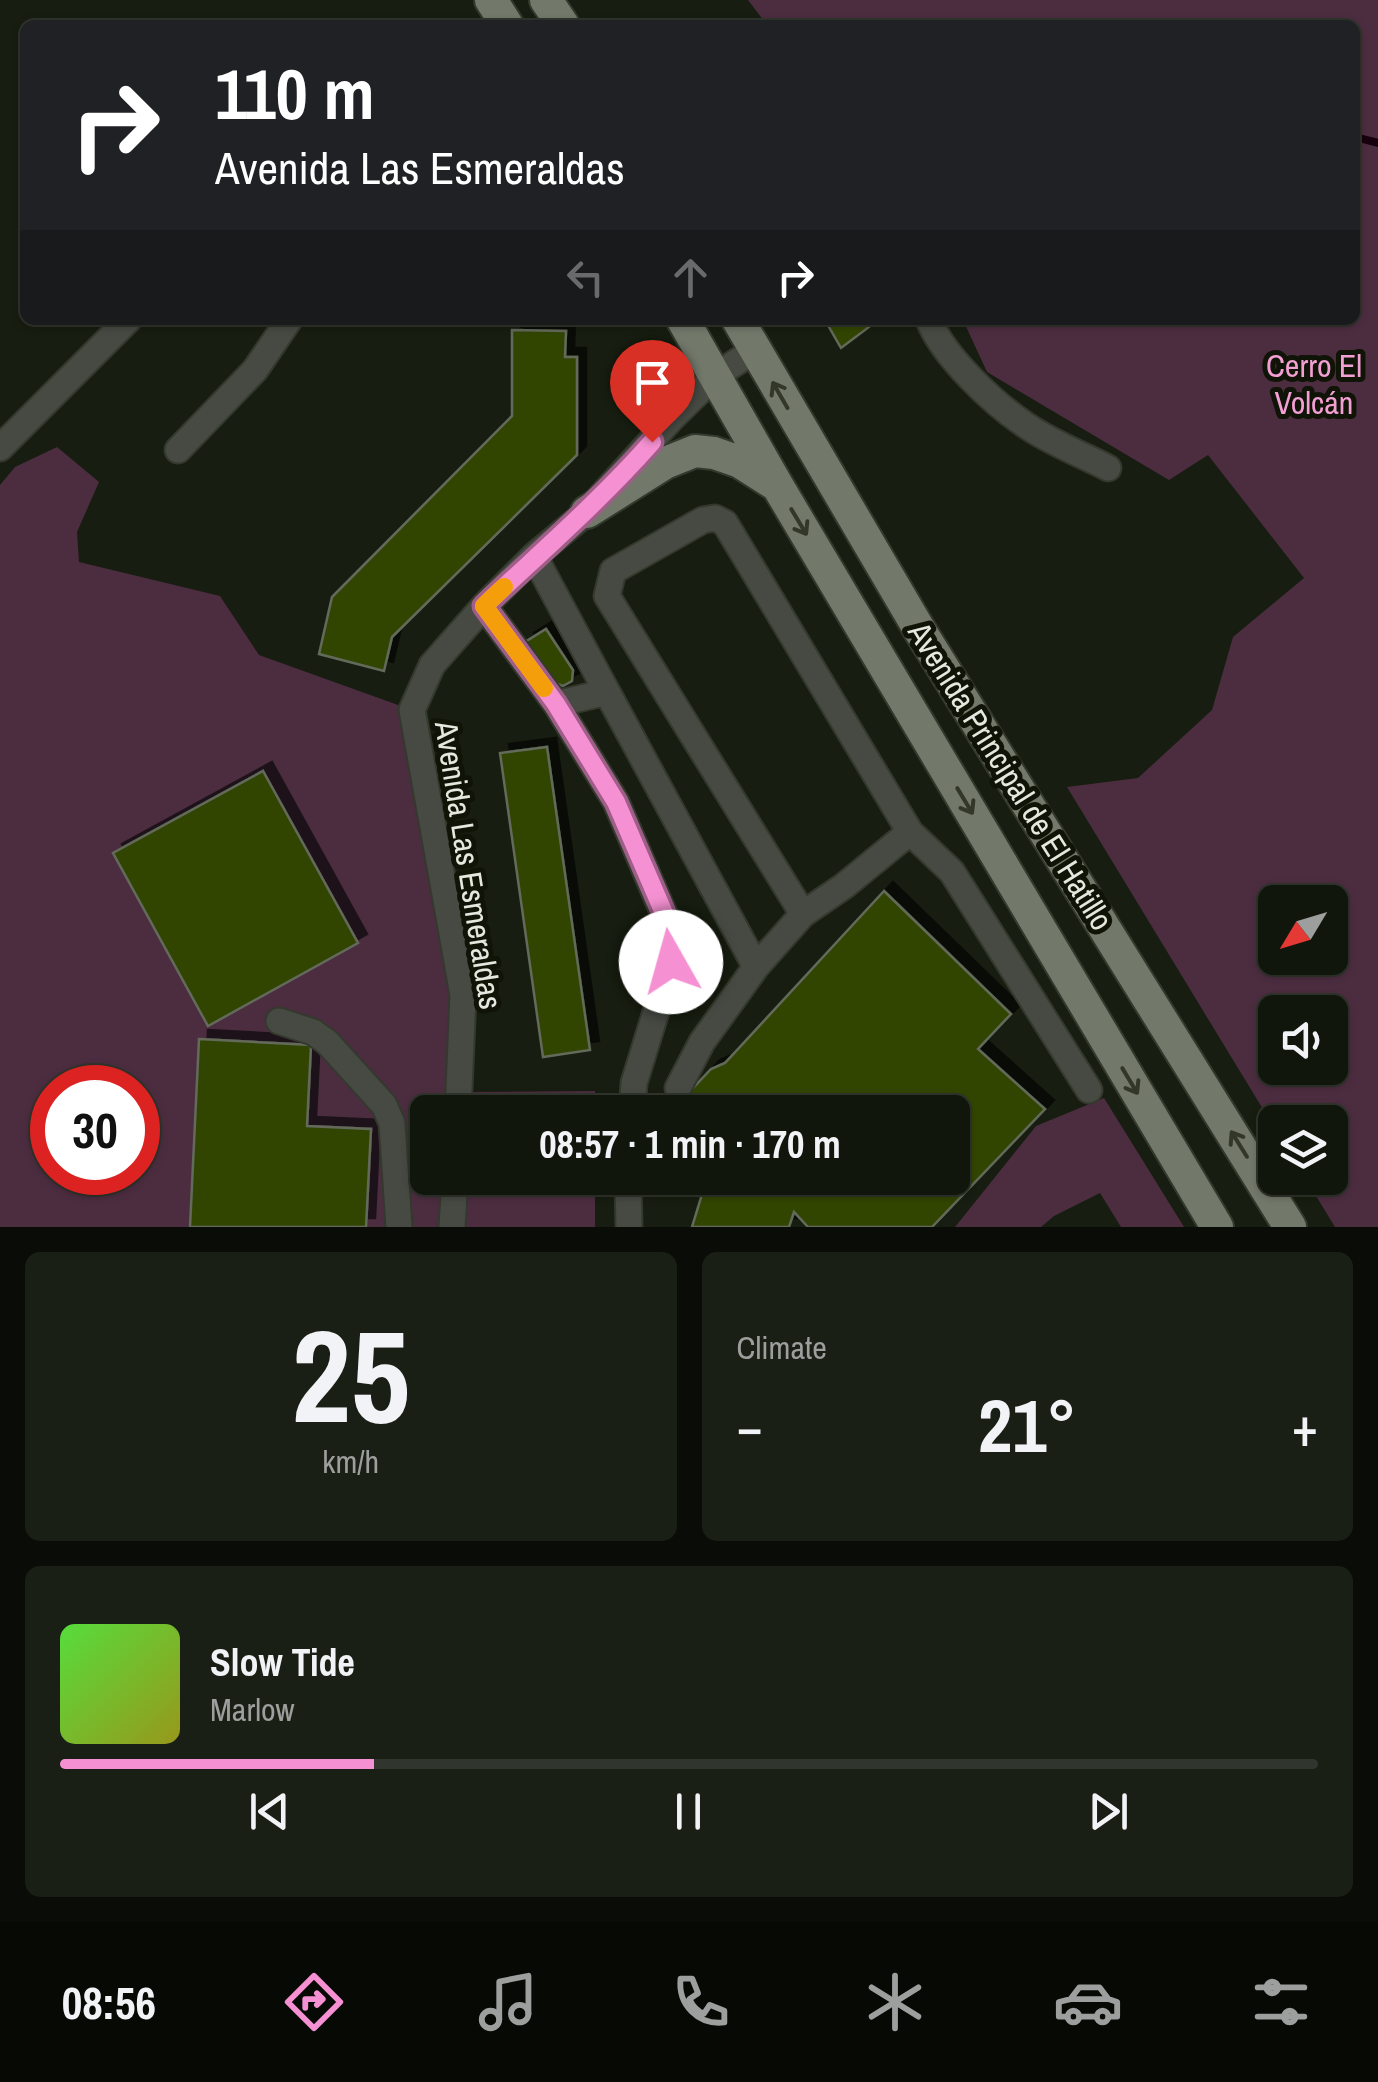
<!DOCTYPE html>
<html lang="en">
<head>
<meta charset="utf-8">
<style>
  :root { --surface:#11160c; --page:#1a1f15; --text:#f1f3f6; --muted:#9c9f9d; --line:#30352d; --accent:#f591d2 }
  body { margin:0; font-family:"Archivo Narrow",sans-serif; background:var(--page); color:var(--text); height:100vh; display:flex; flex-direction:column; font-size:38px; white-space:nowrap }
  * { box-sizing:border-box; margin:0 }
  p { font-size:32px; color:var(--muted) }
  .icon { flex:none; width:55px; height:55px; fill:none; stroke:currentColor; stroke-width:2; stroke-linecap:round; stroke-linejoin:round }
  .map { position:relative; height:1227px; overflow:hidden }
  .side { display:flex; flex-direction:column; gap:25px; padding:25px; background:#090c07; flex:1 }
  .side>* { flex:none }
  .guide { position:absolute; left:20px; top:20px; width:1340px; height:305px; border-radius:15px; box-shadow:0 2px 8px #0004,0 0 0 2px var(--line); background:#202124; color:#fff; overflow:hidden }
  .needle { width:65px; rotate:232deg }
  .tools { position:absolute; left:1258px; top:885px; display:grid; gap:20px }
  .tools a { display:grid; place-items:center; width:90px; height:90px; border-radius:15px; background:var(--surface); box-shadow:0 2px 8px #0004,0 0 0 2px var(--line); font-size:50px }
  .speed { position:absolute; left:30px; top:1065px; display:flex; gap:20px; font-size:50px; font-weight:700; text-align:center }
  .speed>* { display:grid; place-content:center; width:130px; height:130px; border-radius:50%; background:var(--surface); box-shadow:0 2px 8px #0004,0 0 0 2px var(--line); line-height:1 }
  .speed .limit { border:15px solid #d22; background:#fff; color:#111 }
  .pin { position:absolute; display:grid; place-items:center; width:85px; height:85px; color:#fff; margin:-102px -42px; border-radius:50% 50% 50% 0; rotate:-45deg; box-shadow:0 0 10px #0007 }
  .pin .icon { rotate:45deg }
  .me { position:absolute; width:110px; margin:-55px; rotate:353deg; stroke-linejoin:round; filter:drop-shadow(0 0 8px #0008) }
  .turn { display:flex; align-items:center; gap:35px; height:210px; padding:0 30px; font-size:45px }
  .turn .icon { width:130px; height:130px; stroke-width:2.5 }
  .turn b { display:block; font-size:70px; line-height:85px }
  .lanes { display:flex; align-items:center; height:95px; padding:0 30px; background:#0003; justify-content:center; gap:50px; direction:ltr }
  .lanes .off { opacity:.35 }
  .big { font-size:75px; font-weight:800; line-height:1.1 }
  .side .widget { flex:1; display:flex; flex-direction:column; justify-content:center; gap:15px; min-width:0; padding:0 35px; border-radius:15px; background:var(--page) }
  .side .dial { align-items:center; gap:0 }
  .dial b { font-size:130px; line-height:1 }
  .song { display:flex; align-items:center; gap:30px }
  .cover { width:120px; height:120px; border-radius:15px; background:linear-gradient(135deg,hsl(110 70% 55%),hsl(60 70% 35%)) }
  .played { height:10px; border-radius:5px; background:linear-gradient(90deg,var(--accent) 25%,var(--line) 25%) }
  .keys { display:flex; justify-content:space-around; direction:ltr }
  .heat { display:flex; justify-content:space-between; align-items:center; font-size:55px; direction:ltr }
  .side .tiles { flex:1; display:grid; gap:25px; grid-template-columns:1fr 1fr }
  .widget:last-child { grid-column:span 2 }
  .trip { position:absolute; left:410px; top:1095px; width:560px; height:100px; border-radius:15px; background:var(--surface); box-shadow:0 2px 8px #0004,0 0 0 2px var(--line); font-weight:800; line-height:100px; text-align:center }
  .tabs { display:flex; height:160px; justify-content:space-around; align-items:center; background:#070905; color:var(--muted) }
  .tabs .icon { width:70px; height:70px }
  .tabs .active { color:var(--accent) }
  .tabs b { font-size:45px; color:var(--text) }
  .map>svg:first-child { display:block }
  .green { fill:#4c2d40; fill-rule:evenodd }
  .lines { fill:none; stroke-linecap:round; stroke-linejoin:round }
  .stream { stroke:#17000e; stroke-width:8 }
  .building { fill:#304506; stroke:#636a5a; stroke-width:2.5; filter:url(#shadow) }
  .minor-casing { stroke:#34392d; stroke-width:29 }
  .major-casing { stroke:#34392d; stroke-width:36 }
  .minor { stroke:#464a43; stroke-width:25 }
  .major { stroke:#72786a; stroke-width:32 }
  .oneway { stroke:#32372a }
  .route-casing { stroke:#9f5e88; stroke-width:25 }
  .route { stroke:#f591d2; stroke-width:18 }
  .slow { stroke:#f59e0b; stroke-width:18 }
  .labels { text-anchor:middle; dominant-baseline:central; stroke-width:10; stroke-linejoin:round; paint-order:stroke }
  .park-label { font-size:32px; fill:#f29fd4; stroke:#0f1407 }
  .street-label { font-size:32px; fill:#e4e8df; stroke:#0f1407 }
</style>
</head>
<body>
<div class="map">
<svg width="1378" height="1227" viewBox="0 0 1378 1227">
  <defs>
    <filter id="shadow"><feDropShadow dx="9" dy="-9" stdDeviation="0" flood-color="#0009"/></filter>
  </defs>
  <rect width="100%" height="100%" fill="#171d10"/>
  <path class="green" d="M 748,0 L 1378,0 L 1378,1227 L 1335,1227 L 1305,1178 L 1330,1178 L 1330,1122 L 1275,1122 L 1275,1129 L 1067,787 L 1138,778 L 1212,710 L 1233,637 L 1304,578 L 1208,455 L 1169,480 L 987,372 L 963,320 L 1355,320 L 1355,25 L 767,25 ZM 1275,902 L 1330,902 L 1330,958 L 1275,958 ZM 1275,1012 L 1330,1012 L 1330,1068 L 1275,1068 Z
    M 57,447 L 99,482 L 77,532 L 79,562 L 220,596 L 259,655 L 412,710 L 441,862 L 459,1092 L 595,1091 L 595,1112 L 428,1112 L 428,1178 L 595,1178 L 595,1227 L 0,1227 L 0,485 L 15,467 ZM 52,1088 L 138,1088 L 138,1172 L 52,1172 Z
    M 1104,1098 L 1184,1227 L 1121,1227 L 1100,1193 L 1054,1216 L 1041,1227 L 955,1227 L 1036,1126 Z"/>
  <g class="lines">
    <path class="stream" d="M 1355,137 L 1378,143"/>
  </g>
  <path class="building" d="M 825,320 L 871,320 L 873,324 L 841,348 Z
    M 512,330 L 566,331 L 565,357 L 577,357 L 577,455 L 392,637 L 384,671 L 319,654 L 332,597 L 512,416 Z
    M 546,629 L 573,670 L 572,681 L 563,686 L 552,682 L 525,642 Z
    M 547,747 L 590,1050 L 543,1057 L 500,753 Z
    M 263,771 L 358,943 L 208,1026 L 113,853 Z
    M 884,891 L 1011,1014 L 978,1049 L 1045,1109 L 932,1227 L 808,1227 L 794,1212 L 789,1227 L 692,1227 L 707,1178 L 952,1178 L 952,1112 L 684,1112 L 677,1105 L 711,1069 L 725,1063 Z
    M 199,1039 L 311,1045 L 307,1126 L 371,1129 L 366,1227 L 190,1227 Z"/>
  <g class="lines">
    <defs>
      <path id="minor" d="M 929,320 C 943,356 992,402 1024,424 C 1049,442 1081,454 1108,468
        M 0,448 L 128,320
        M 178,450 L 255,370 L 289,320
        M 534,556 L 607,692
        M 484,606 L 556,704 L 616,802 L 673,935 L 671,963 L 634,1083 L 632,1112
        M 556,704 L 607,692 L 756,967 L 702,1042 L 678,1088
        M 803,914 L 607,596 L 613,571 L 703,520 L 715,518 L 725,523 L 910,832
        M 756,967 L 803,914 L 844,886 L 910,832 L 952,872 L 1089,1090
        M 279,1021 L 313,1032 L 327,1042 L 384,1105 L 392,1123 L 399,1227
        M 458,1112 L 463,995 L 412,710 L 432,665 L 484,606 L 534,556 L 587,512 L 671,419 L 715,376 L 755,350
        M 628,1178 L 629,1227
        M 452,1227 L 455,1178"/>
      <path id="major" d="M 491,0 L 507,25
        M 546,0 L 563,25
        M 683,320 L 777,485 L 1217,1227
        M 738,320 L 919,629 L 1290,1227
        M 587,512 L 665,463 L 695,451 L 714,453 L 740,462 L 773,483"/>
    </defs>
    <use href="#minor" class="minor-casing"/>
    <use href="#major" class="major-casing"/>
    <use href="#minor" class="minor"/>
    <use href="#major" class="major"/>
  </g>
  <defs><path id="oneway-shaft" d="M-6 0H5M1.5-3L5.5 0L1.5 3" fill="none" stroke-width="1.6" stroke-linecap="round" stroke-linejoin="round" transform="scale(2.5)"/></defs>
  <g class="oneway">
    <use href="#oneway-shaft" transform="translate(780 395) rotate(-120)"/>
    <use href="#oneway-shaft" transform="translate(799 522) rotate(59)"/>
    <use href="#oneway-shaft" transform="translate(965 801) rotate(59)"/>
    <use href="#oneway-shaft" transform="translate(1130 1081) rotate(59)"/>
    <use href="#oneway-shaft" transform="translate(1239 1144) rotate(-122)"/>
  </g>
  <g class="lines">
    <defs>
      <path id="route" d="M 652,442 C 600,501 541,552 484,606 L 556,704 L 616,802 L 673,934 L 671,962"/>
    </defs>
    <use href="#route" class="route-casing"/>
    <use href="#route" class="route"/>
    <path class="slow" d="M 504,587 L 484,606 L 544,688"/>
  </g>
  <g class="labels">
    <g class="park-label">
      <text x="1314" y="365">Cerro El<tspan x="1314" dy="37">Volcán</tspan></text>
    </g>
    <g class="street-label">
      <text transform="translate(1011 776) rotate(58)">Avenida Principal de El Hatillo</text>
      <text transform="translate(469 865) rotate(81)">Avenida Las Esmeraldas</text>
    </g>
  </g>
</svg>
<div class="tools">
<a><svg class="needle" viewBox="-14 -14 28 28"><path d="M0-13l5 13h-10z" fill="#e53935"/><path d="M0 13l5-13h-10z" fill="#9c9f9d"/></svg></a>
<a><svg class="icon" aria-label="sound" viewBox="0 0 24 24"><path d="M4 9h4l5-4v14l-5-4H4zM17 9q2 3 0 6"/></svg></a>
<a><svg class="icon" aria-label="layers" viewBox="0 0 24 24"><path d="M12 4l9 5-9 5-9-5zM3 14l9 5 9-5"/></svg></a>
</div>
<div class="speed"><div class="limit">30</div></div>
<div class="pin" style="left:652px;top:442px;background:#d93025"><svg class="icon" aria-label="arrive" viewBox="0 0 24 24"><path d="M6 21V4h12l-3 4 3 4H6"/></svg></div>
<svg class="me" style="left:671px;top:962px" viewBox="-20 -20 40 40"><circle r="19" fill="#fff"/><path d="M0-13L10 11 0 6-10 11z" fill="#f591d2"/></svg>
<div class="trip">08:57 · 1 min · 170 m</div>
<div class="guide">
<div class="turn"><svg class="icon" aria-label="right" viewBox="0 0 24 24"><path d="M7 20v-9h11M14 6l5 5-5 5"/></svg><div><b>110 m</b>Avenida Las Esmeraldas</div></div>
<div class="lanes"><svg class="icon off" aria-label="left" viewBox="0 0 24 24"><path d="M17 20v-9H6M10 6l-5 5 5 5"/></svg><svg class="icon off" aria-label="ahead" viewBox="0 0 24 24"><path d="M12 20V5M6 11l6-6 6 6"/></svg><svg class="icon" aria-label="right" viewBox="0 0 24 24"><path d="M7 20v-9h11M14 6l5 5-5 5"/></svg></div>
</div>
</div>
<section class="side">
<div class="tiles">
<div class="widget dial"><b>25</b><p>km/h</p></div>
<div class="widget"><p>Climate</p>
<div class="heat"><a>−</a><b class="big">21°</b><a>+</a></div>
</div>
<div class="widget">
<div class="song"><i class="cover"></i><div><b>Slow Tide</b><p>Marlow</p></div></div>
<div class="played"></div>
<div class="keys"><svg class="icon" aria-label="previous" viewBox="0 0 24 24"><path d="M18 5L8 12l10 7zM5 5v14"/></svg><svg class="icon" aria-label="pause" viewBox="0 0 24 24"><path d="M8 5v14M16 5v14"/></svg><svg class="icon" aria-label="next" viewBox="0 0 24 24"><path d="M6 5l10 7-10 7zM19 5v14"/></svg></div>
</div>
</div>
</section>
<nav class="tabs">
<b>08:56</b>
<svg class="icon active" aria-label="directions" viewBox="0 0 24 24"><path d="M12 3l9 9-9 9-9-9zM9 14v-3h6M13 9l2 2-2 2"/></svg>
<svg class="icon" aria-label="music" viewBox="0 0 24 24"><path d="M9 18V5l10-2v13"/><circle cx="6" cy="18" r="3"/><circle cx="16" cy="16" r="3"/></svg>
<svg class="icon" aria-label="phone" viewBox="0 0 24 24"><path d="M5 4h4l2 5-3 2q2 4 5 5l2-3 5 2v4C11 20 4 13 5 4z"/></svg>
<svg class="icon" aria-label="climate" viewBox="0 0 24 24"><path d="M12 3v18M4 7l16 10M4 17L20 7"/></svg>
<svg class="icon" aria-label="car" viewBox="0 0 24 24"><path d="M5 17H2v-5l4-1 3-4h7l3 4 3 1v5h-3M9 17h6M6 11h13"/><circle cx="7" cy="17" r="2"/><circle cx="17" cy="17" r="2"/></svg>
<svg class="icon" aria-label="filters" viewBox="0 0 24 24"><path d="M4 7h16M4 17h16"/><circle cx="9" cy="7" r="2"/><circle cx="15" cy="17" r="2"/></svg>
</nav>
</body>
</html>
